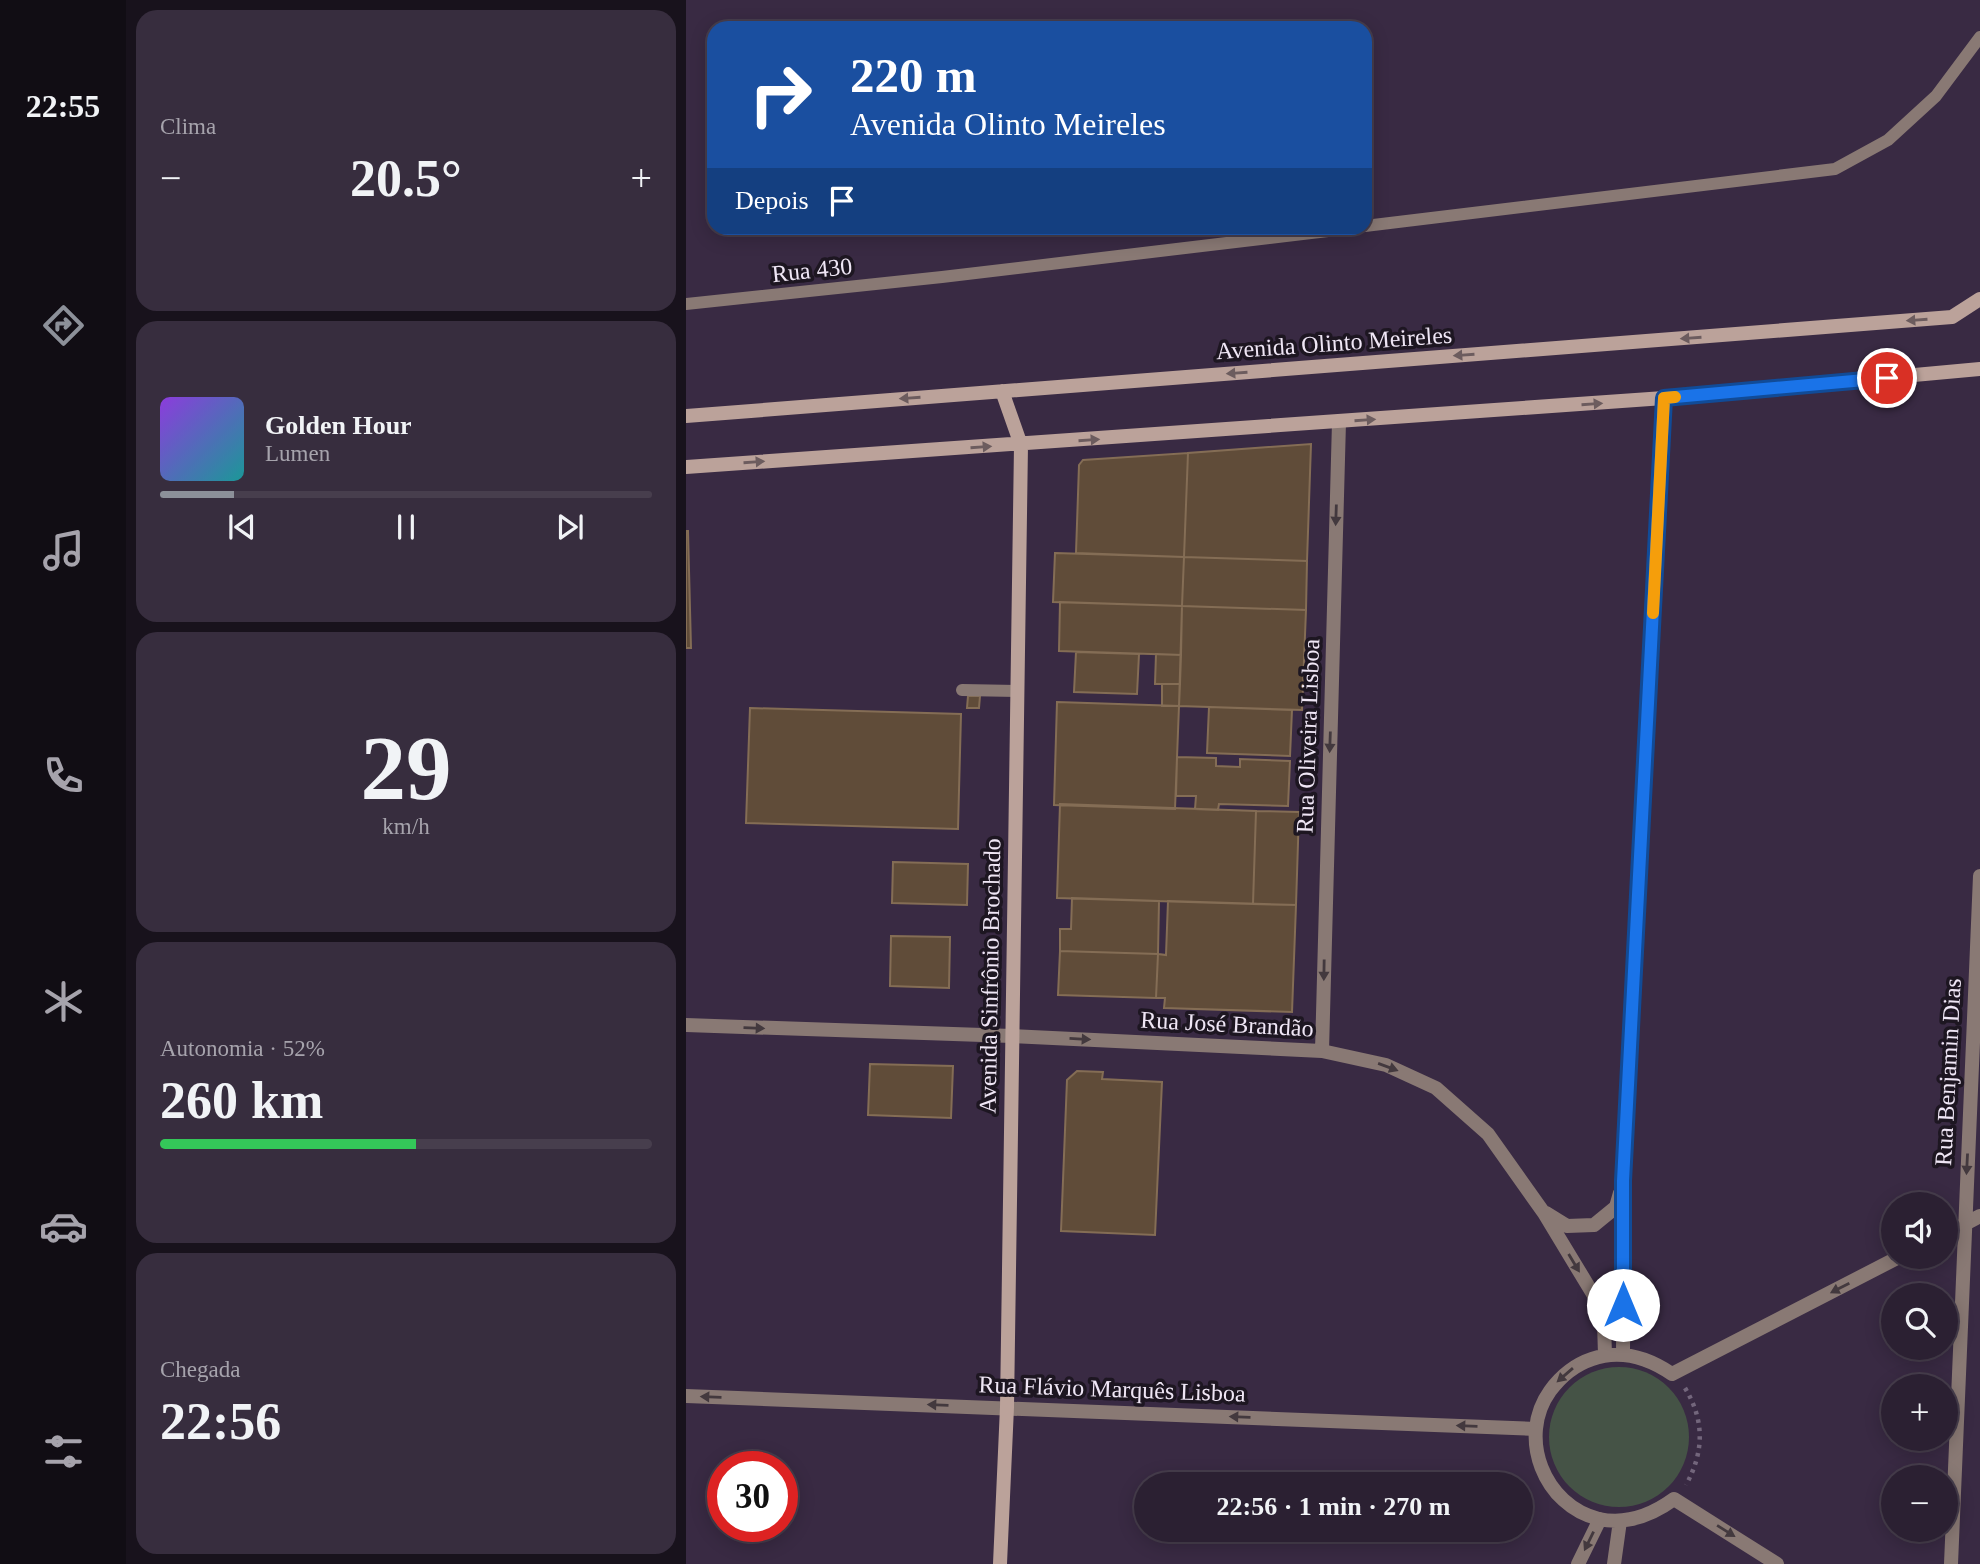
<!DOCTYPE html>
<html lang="pt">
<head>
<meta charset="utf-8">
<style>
  :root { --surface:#2b2032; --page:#372d3e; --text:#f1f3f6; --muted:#a6a3ac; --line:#473e4d; --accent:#8c9099 }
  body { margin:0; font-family:Georgia,serif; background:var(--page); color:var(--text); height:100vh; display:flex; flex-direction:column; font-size:26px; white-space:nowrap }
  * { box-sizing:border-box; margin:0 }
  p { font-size:23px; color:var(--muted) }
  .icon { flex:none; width:38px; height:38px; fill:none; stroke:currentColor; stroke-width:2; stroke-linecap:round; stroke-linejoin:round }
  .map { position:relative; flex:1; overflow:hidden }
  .sheet { display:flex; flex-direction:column; gap:10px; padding:10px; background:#18121c; width:560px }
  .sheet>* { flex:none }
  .top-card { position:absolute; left:21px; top:21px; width:665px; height:214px; border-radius:21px; box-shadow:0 4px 18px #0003,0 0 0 2px var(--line); background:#1a4fa0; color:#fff; overflow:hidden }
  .buttons { position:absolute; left:1195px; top:1192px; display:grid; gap:14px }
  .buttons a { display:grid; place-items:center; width:77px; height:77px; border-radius:50%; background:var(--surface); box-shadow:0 4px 18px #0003,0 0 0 2px var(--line); font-size:35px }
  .speed { position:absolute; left:21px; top:1451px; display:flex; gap:14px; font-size:35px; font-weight:700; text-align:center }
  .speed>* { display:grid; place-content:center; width:91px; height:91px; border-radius:50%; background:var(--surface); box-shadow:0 4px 18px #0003,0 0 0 2px var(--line); line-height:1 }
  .speed .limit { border:10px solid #d22; background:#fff; color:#111 }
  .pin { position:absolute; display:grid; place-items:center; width:60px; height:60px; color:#fff; margin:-30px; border:4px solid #fff; border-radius:50%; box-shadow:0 2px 7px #0007 }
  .me { position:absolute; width:77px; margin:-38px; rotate:0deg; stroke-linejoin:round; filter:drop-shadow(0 0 5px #0008) }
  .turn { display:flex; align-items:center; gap:24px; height:147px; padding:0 28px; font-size:32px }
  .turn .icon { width:91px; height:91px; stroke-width:2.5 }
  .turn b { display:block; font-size:49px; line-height:60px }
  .then { display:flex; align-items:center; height:66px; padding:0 28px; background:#0003; gap:14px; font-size:26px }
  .big { font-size:52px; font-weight:800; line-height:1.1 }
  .sheet .card { flex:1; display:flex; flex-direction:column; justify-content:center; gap:10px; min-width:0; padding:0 24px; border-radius:21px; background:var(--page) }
  .sheet .dial { align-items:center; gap:0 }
  .dial b { font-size:91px; line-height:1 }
  .song { display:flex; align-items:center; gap:21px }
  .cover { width:84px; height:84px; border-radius:10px; background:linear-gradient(135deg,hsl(270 70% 55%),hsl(180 70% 35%)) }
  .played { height:7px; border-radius:4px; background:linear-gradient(90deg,var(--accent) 15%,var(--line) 15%) }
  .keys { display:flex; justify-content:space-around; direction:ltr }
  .heat { display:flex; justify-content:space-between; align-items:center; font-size:38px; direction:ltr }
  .charge { height:10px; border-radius:5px; background:linear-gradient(90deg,#34c759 52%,var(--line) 0) }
  .trip { position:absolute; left:448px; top:1472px; width:399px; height:70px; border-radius:35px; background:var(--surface); box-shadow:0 4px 18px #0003,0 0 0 2px var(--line); font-weight:800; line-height:70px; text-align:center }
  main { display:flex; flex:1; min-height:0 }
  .menu { display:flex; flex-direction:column; width:126px; justify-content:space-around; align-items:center; background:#110d14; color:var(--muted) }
  .menu .icon { width:49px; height:49px }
  .menu .on { color:var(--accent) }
  .menu b { font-size:32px; color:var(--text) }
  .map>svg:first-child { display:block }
  .green { fill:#455346 }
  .building { fill:#604c39; stroke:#846d55; stroke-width:2 }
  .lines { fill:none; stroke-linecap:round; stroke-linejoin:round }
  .path { stroke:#73667c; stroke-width:4.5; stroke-dasharray:3.5 5; stroke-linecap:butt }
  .service { stroke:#897974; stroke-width:12 }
  .minor { stroke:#897974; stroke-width:14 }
  .secondary { stroke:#bba29a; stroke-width:14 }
  .oneway { fill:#6c5c5e }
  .oneway2 { fill:#43393e }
  .route-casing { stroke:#114b97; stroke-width:18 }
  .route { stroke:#1a73e8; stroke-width:12 }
  .slow { stroke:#f59e0b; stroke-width:12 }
  .labels { text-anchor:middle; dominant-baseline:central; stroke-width:7; stroke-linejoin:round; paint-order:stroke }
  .street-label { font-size:24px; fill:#efe6f5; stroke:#1d1621 }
</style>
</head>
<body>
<main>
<nav class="menu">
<b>22:55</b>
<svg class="icon on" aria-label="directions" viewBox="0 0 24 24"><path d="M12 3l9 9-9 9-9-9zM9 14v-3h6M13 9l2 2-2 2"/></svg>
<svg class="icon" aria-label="music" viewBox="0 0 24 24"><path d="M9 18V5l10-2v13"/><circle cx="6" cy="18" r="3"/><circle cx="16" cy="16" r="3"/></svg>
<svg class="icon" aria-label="phone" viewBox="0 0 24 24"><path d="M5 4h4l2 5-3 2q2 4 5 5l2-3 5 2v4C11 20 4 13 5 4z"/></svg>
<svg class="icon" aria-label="climate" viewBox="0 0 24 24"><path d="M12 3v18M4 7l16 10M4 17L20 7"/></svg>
<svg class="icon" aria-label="car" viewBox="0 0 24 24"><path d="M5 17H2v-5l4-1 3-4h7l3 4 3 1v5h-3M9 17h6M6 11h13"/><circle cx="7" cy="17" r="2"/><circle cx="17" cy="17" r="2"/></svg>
<svg class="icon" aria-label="filters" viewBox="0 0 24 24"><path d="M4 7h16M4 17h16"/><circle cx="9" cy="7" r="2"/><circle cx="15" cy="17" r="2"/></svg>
</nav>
<section class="sheet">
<div class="card"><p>Clima</p>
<div class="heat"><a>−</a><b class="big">20.5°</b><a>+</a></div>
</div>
<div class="card">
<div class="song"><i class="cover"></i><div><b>Golden Hour</b><p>Lumen</p></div></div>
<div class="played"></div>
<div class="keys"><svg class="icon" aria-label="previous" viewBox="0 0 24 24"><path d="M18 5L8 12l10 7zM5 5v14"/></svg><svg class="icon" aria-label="pause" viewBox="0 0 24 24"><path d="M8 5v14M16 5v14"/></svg><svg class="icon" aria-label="next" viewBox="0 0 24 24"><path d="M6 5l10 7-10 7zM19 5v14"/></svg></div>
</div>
<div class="card dial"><b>29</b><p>km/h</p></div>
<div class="card"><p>Autonomia · 52%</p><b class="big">260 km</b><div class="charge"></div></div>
<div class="card"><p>Chegada</p><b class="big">22:56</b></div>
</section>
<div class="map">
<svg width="1294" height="1564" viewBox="0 0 1294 1564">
  <rect width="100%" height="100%" fill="#392a43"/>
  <path class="green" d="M863 1437a70 70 0 1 1 140 0a70 70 0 1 1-140 0Z"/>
  <path class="building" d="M 625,444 L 621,561 L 498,557 L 502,453 Z
    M 502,453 L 498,557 L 390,553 L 393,465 L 397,460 Z
    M 0,531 L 2,531 L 5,648 L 0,648 Z
    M 369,553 L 498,557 L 496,606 L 367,602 Z
    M 498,557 L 621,561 L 620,610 L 496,606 Z
    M 374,602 L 496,606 L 495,655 L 373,651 Z
    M 496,606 L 620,610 L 616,710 L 493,706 Z
    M 390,652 L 453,654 L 451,694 L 388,692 Z
    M 470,654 L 495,655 L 494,684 L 469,684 Z
    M 476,684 L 494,684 L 493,706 L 476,706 Z
    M 282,696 L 294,696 L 293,708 L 281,708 Z
    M 371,702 L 493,706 L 489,809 L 368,805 Z
    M 523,707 L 606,710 L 604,756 L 521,753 Z
    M 64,708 L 275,714 L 272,829 L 60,823 Z
    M 491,757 L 530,758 L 530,766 L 554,767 L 554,759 L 604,761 L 602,806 L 533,804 L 532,810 L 509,809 L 510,796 L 490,796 Z
    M 374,804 L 570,811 L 567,904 L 371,898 Z
    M 570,811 L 613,812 L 610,905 L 567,904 Z
    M 207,862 L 282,864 L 281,905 L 206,903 Z
    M 386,898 L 473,901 L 472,954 L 374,951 L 374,929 L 385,929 Z
    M 482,901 L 610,905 L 606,1012 L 478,1008 L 479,998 L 470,998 L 472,954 L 480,955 Z
    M 205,936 L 264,937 L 263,988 L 204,986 Z
    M 374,951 L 472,954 L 470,998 L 372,995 Z
    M 184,1064 L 267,1066 L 265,1118 L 182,1115 Z
    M 391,1071 L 417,1072 L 416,1079 L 476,1082 L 469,1235 L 375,1231 L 381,1080 Z"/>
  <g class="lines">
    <path class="path" d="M 999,1388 C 1019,1421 1018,1452 1000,1485"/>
    <path class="service" d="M 679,226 L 1149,169 L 1202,140 L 1250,96 L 1294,37
      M 0,304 L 256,277 L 667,228
      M 276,690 L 331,691"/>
    <path class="minor" d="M 0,1025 L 326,1036 L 636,1051 L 700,1065 L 750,1088 L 802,1134 L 858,1213 L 910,1299 L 918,1322 L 919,1355
      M 636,1051 L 653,422
      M 860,1213 L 881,1226 L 908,1225 L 930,1207 L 934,1193
      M 1260,1234 L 1294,1216
      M 937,1354 L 938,1181 L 978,398
      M 0,1396 L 850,1429
      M 892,1564 L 914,1519
      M 928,1564 L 934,1521
      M 1091,1564 L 988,1499 C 966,1515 941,1525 913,1519 C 858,1506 831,1437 864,1391 C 875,1376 888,1365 906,1359 C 935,1349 961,1357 986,1374 L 1215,1256
      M 1265,1564 L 1294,876"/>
    <path class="secondary" d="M 0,416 L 1266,317 L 1294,299
      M 0,467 L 978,398 L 1294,369
      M 314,1564 L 321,1407 L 335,445 L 316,391"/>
  </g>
  <defs><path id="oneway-solid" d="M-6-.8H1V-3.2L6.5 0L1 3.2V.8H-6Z" transform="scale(1.75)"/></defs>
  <g class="oneway">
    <use href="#oneway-solid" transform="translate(1231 320) rotate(176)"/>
    <use href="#oneway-solid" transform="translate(1005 338) rotate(176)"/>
    <use href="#oneway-solid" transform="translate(778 355) rotate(176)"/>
    <use href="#oneway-solid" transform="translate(551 373) rotate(176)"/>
    <use href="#oneway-solid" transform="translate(224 398) rotate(176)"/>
    <use href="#oneway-solid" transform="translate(906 404) rotate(-4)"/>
    <use href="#oneway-solid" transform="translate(679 420) rotate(-4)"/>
    <use href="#oneway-solid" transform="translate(403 440) rotate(-4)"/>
    <use href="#oneway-solid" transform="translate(295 447) rotate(-4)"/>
    <use href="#oneway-solid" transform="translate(68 462) rotate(-4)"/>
  </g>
  <g class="oneway2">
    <use href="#oneway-solid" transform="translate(650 515) rotate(92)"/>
    <use href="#oneway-solid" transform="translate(644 742) rotate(92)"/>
    <use href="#oneway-solid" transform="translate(638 970) rotate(91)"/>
    <use href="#oneway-solid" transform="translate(68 1028) rotate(2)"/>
    <use href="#oneway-solid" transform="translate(394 1039) rotate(3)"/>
    <use href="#oneway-solid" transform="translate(702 1067) rotate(20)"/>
    <use href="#oneway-solid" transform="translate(1281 1164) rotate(93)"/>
    <use href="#oneway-solid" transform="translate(888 1263) rotate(59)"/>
    <use href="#oneway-solid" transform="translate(1154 1288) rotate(153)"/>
    <use href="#oneway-solid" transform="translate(879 1375) rotate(139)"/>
    <use href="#oneway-solid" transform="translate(25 1397) rotate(-178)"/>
    <use href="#oneway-solid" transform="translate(252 1405) rotate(-178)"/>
    <use href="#oneway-solid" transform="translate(554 1417) rotate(-178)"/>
    <use href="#oneway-solid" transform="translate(781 1426) rotate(-178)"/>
    <use href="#oneway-solid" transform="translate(1040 1531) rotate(32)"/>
    <use href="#oneway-solid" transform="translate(903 1541) rotate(116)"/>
  </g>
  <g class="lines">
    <defs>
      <path id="route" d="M 937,1305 L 937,1181 L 978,398 L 1201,378"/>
    </defs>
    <use href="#route" class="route-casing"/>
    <use href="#route" class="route"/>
    <path class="slow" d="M 967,613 L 978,398 L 989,397"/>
  </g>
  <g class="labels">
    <g class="street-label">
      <text transform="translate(126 270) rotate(-6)">Rua 430</text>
      <text transform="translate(648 343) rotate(-4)">Avenida Olinto Meireles</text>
      <text transform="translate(622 736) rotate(-88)">Rua Oliveira Lisboa</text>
      <text transform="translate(304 976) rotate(-89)">Avenida Sinfrônio Brochado</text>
      <text transform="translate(541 1024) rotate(3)">Rua José Brandão</text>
      <text transform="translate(1262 1072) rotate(-87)">Rua Benjamin Dias</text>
      <text transform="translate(426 1389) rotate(2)">Rua Flávio Marquês Lisboa</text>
    </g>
  </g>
</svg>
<div class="buttons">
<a><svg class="icon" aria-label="sound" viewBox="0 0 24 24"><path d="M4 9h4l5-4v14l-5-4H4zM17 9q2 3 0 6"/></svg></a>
<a><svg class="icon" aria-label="search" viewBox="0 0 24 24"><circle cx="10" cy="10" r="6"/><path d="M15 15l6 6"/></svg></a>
<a>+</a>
<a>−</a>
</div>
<div class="speed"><div class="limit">30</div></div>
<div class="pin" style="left:1201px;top:378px;background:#d93025"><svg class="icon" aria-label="arrive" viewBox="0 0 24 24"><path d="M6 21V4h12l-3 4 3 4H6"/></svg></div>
<svg class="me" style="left:937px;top:1305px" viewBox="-20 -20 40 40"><circle r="19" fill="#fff"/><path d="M0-13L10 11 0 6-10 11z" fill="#1a73e8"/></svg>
<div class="trip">22:56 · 1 min · 270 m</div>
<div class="top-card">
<div class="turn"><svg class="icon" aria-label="right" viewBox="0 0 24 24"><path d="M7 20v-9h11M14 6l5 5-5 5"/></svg><div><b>220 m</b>Avenida Olinto Meireles</div></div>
<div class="then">Depois<svg class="icon" aria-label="arrive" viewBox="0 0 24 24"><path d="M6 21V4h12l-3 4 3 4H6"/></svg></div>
</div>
</div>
</main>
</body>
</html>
